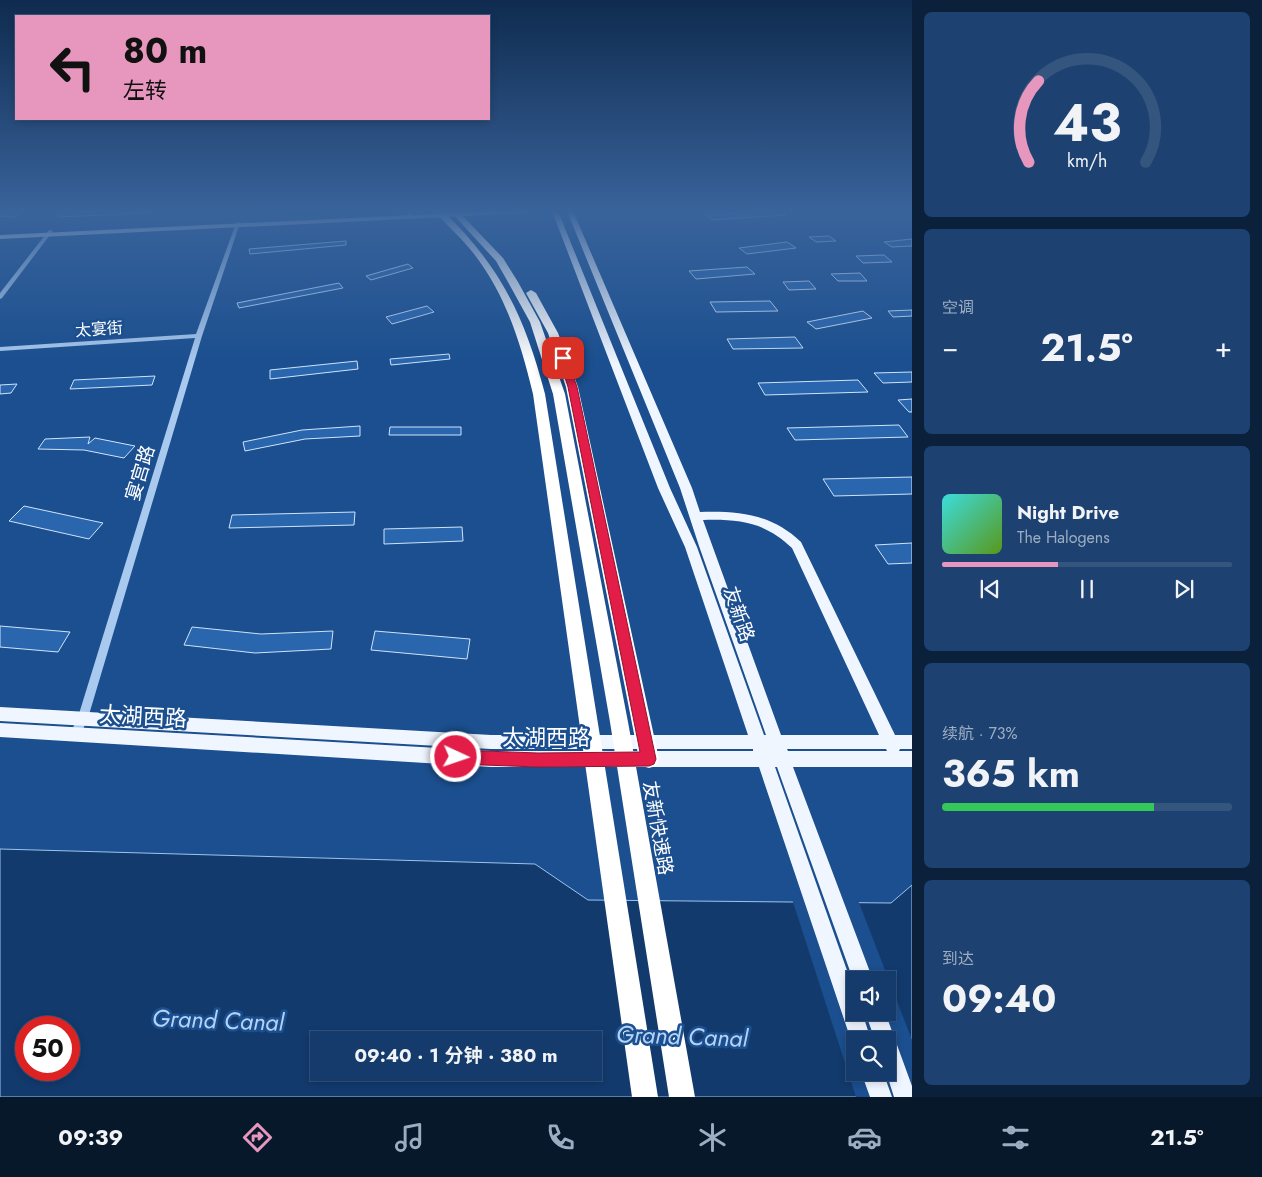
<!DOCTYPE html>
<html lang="zh">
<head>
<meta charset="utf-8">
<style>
  :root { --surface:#143b6b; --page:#1d4271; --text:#f1f3f6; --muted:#9dadc1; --line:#33557e; --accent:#e797bd }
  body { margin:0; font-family:Jost,"Noto Sans SC",sans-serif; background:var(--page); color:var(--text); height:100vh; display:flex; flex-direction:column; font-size:19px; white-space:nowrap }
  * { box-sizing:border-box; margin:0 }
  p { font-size:16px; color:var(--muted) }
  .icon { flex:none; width:28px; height:28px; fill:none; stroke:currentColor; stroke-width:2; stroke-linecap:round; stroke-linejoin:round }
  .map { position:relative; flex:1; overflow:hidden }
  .drawer { display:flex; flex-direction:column; gap:12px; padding:12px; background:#0b203b; width:350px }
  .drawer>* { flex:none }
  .banner { position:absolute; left:15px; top:15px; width:475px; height:105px; border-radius:0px; box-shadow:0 2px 8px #0003,0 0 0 1px var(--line); background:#e797bd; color:#111; overflow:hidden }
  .fabs { position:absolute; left:846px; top:971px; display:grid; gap:10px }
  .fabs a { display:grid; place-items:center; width:50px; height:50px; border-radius:0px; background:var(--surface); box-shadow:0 2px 8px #0003,0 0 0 1px var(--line); font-size:25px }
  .speed { position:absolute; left:15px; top:1016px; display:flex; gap:10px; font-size:25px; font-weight:700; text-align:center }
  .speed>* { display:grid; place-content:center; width:65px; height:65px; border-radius:50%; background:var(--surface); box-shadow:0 2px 8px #0003,0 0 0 1px var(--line); line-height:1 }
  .speed .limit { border:8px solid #d22; background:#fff; color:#111 }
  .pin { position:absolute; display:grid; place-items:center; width:42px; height:42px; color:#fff; margin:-21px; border-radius:10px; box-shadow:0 2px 8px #0006 }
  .me { position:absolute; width:55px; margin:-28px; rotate:93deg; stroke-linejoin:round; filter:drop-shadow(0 0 4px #0008) }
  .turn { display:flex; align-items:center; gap:18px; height:105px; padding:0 25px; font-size:22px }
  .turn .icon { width:65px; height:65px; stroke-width:2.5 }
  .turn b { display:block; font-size:35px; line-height:42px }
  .big { font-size:38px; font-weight:700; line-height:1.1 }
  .drawer .widget { flex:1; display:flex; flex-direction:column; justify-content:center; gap:8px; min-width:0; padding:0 18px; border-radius:8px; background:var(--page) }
  .drawer .dial { align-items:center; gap:0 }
  .dial svg { height:130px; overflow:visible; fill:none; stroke:var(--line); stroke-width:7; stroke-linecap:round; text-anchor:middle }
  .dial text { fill:var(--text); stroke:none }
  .song { display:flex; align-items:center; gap:15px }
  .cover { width:60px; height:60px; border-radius:8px; background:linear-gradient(135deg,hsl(180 70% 55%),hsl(90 70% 35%)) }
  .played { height:5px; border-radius:2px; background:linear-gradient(90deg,var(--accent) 40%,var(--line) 40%) }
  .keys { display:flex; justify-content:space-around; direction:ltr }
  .heat { display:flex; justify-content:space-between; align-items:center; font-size:28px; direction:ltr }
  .charge { height:8px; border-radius:4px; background:linear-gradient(90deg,#34c759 73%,var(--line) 0) }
  .trip { position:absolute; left:310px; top:1031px; width:292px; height:50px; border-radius:0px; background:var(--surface); box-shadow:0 2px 8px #0003,0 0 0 1px var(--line); font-weight:700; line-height:50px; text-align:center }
  .tabs { display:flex; height:80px; justify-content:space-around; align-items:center; background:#08182b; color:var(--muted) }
  .tabs .icon { width:35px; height:35px }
  .tabs .selected { color:var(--accent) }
  .tabs b { font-size:22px; color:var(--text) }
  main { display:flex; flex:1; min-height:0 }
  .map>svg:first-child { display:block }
  .water { fill:#123a6d; stroke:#9cc4f0; fill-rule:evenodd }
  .pier { fill:#1b4f8f; fill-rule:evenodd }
  .building { fill:#2a66ad; stroke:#cfe3fa }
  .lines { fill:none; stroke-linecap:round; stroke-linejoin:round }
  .minor { fill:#a9c9ee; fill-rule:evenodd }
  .major { fill:#f0f6ff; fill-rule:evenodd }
  .highway { fill:#fff; fill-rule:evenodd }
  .route { fill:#e11d48; stroke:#92132f }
  .labels { text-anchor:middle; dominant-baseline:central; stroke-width:5; stroke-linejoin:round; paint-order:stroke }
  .far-street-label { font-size:16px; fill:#fff; stroke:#1b4f8f }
  .street-label { font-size:19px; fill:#fff; stroke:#1b4f8f }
  .near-street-label { font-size:22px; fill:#fff; stroke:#1b4f8f }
  .near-water-label { font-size:24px; font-style:italic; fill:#b5d3f5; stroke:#1b4f8f }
</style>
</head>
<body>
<main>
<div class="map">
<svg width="912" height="1097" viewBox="0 0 912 1097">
  <rect width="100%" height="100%" fill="#1b4f8f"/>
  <path class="water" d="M 0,849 L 535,864 L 588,900 L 891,903 L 912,885 L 912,1097 L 0,1097 ZM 855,980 L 888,980 L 888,1012 L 855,1012 ZM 26,1028 L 69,1028 L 69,1070 L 26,1070 ZM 319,1040 L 594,1040 L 594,1072 L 319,1072 ZM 855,1040 L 888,1040 L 888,1072 L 855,1072 Z"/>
  <path class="pier" d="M 792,899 L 858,900 L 912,1040 L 912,1097 L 856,1097 ZM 855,980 L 888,980 L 888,1012 L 855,1012 ZM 855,1040 L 888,1040 L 888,1072 L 855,1072 Z"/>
  <path class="building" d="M 0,211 L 22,211 L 16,217 L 13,217 L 0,216 Z
    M 110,211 L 150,211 L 149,213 L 58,217 L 61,213 Z
    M 780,211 L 786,215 L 712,220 L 707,215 Z
    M 829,236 L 836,241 L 816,242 L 809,237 Z
    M 912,239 L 912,246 L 892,247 L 884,242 Z
    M 346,241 L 346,245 L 250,254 L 249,249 Z
    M 787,242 L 796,248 L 747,254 L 739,248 Z
    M 884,255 L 892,262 L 863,263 L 856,256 Z
    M 408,264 L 413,268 L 371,280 L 366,276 Z
    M 747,267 L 755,274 L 696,279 L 689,271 Z
    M 860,273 L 867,281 L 838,281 L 831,274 Z
    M 809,281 L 816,289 L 789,290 L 783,282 Z
    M 339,283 L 343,288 L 239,308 L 237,303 Z
    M 770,301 L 778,311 L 716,312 L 710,302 Z
    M 427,306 L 434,312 L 392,324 L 386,317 Z
    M 912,310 L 912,316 L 893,317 L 888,311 Z
    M 863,311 L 872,318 L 816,329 L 807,322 Z
    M 795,337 L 803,348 L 733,349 L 727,339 Z
    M 449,354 L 450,359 L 391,365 L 390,359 Z
    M 357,361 L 358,369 L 270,379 L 270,370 Z
    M 912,372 L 912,382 L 883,383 L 874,373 Z
    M 155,376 L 152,385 L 70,389 L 74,380 Z
    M 858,380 L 868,392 L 765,395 L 758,383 Z
    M 17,384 L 11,393 L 0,394 L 0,385 Z
    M 912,399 L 912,412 L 909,412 L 898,400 Z
    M 899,425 L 908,437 L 795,440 L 787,428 Z
    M 360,426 L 360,436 L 305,439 L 245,451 L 243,442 L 302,430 Z
    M 390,427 L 461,427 L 461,435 L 389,435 Z
    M 90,437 L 88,444 L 95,438 L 135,446 L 124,458 L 84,450 L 38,449 L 45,439 Z
    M 912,477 L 912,494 L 834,496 L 823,479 Z
    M 24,506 L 103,523 L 89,539 L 9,521 Z
    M 355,512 L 354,525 L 229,528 L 232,515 Z
    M 462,527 L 463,541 L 384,544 L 384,529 Z
    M 912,543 L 912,563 L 888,564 L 875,545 Z
    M 0,626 L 70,632 L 58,652 L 0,647 Z
    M 192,627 L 261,634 L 333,631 L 331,649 L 255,653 L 184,645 Z
    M 375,631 L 470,639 L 467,659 L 371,650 Z"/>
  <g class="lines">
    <path class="minor" d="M 405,211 L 409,211 L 414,217 L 414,218 L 410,218 Z
      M 238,222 L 240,223 L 202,336 L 88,718 L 79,738 L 75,739 L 71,738 L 70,734 L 78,717 L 195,338 L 0,351 L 0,347 L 196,334 L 236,223 Z
      M 49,230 L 53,231 L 2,298 L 0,299 L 0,293 Z"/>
    <path class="major" d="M 493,211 L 530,211 L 527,213 L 0,239 L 0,235 Z
      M 552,211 L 558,211 L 670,488 L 697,547 L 764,735 L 766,735 L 699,546 L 680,488 L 567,211 L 573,211 L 692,488 L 700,512 C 740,511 771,514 801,542 L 895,735 L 912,735 L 912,749 L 900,749 L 899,751 L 912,751 L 912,767 L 793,767 L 873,980 L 855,980 L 855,985 L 777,767 L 775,767 L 855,993 L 855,1012 L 862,1012 L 871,1040 L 855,1040 L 855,1048 L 851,1040 L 759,767 L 491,767 L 0,737 L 0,723 L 491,751 L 753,751 L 753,749 L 491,749 L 0,721 L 0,707 L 491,735 L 748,735 L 685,547 L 658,488 ZM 703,520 C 739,519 765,522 792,548 L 879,735 L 781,735 ZM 787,749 L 886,749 L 887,751 L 788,751 Z
      M 865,1012 L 885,1012 L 912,1086 L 912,1097 L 894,1097 L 886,1072 L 888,1072 L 888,1040 L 875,1040 Z
      M 861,1072 L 883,1072 L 892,1097 L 870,1097 Z"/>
    <path class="highway" d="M 435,211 L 443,211 C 501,267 525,317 545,394 L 658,1097 L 632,1097 L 533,394 C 521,344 506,295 474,254 C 462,238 447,226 435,211 Z
      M 450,211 L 458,211 L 503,258 L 518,282 L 540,322 L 565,394 L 628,722 L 695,1097 L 669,1097 L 610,722 L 553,394 L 530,322 L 508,282 L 496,261 Z
      M 531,290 L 536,293 L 558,333 L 578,387 L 659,759 L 656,766 L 649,768 L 642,766 L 639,759 L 566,387 L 548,333 L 526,293 Z"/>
  </g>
  <linearGradient id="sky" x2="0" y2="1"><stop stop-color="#0f2b4f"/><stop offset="0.58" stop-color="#39639b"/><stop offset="1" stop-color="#39639b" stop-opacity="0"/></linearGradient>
  <rect width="912" height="364" fill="url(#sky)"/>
  <path class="route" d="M 563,355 L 567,358 L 577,387 L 656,759 L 654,764 L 649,766 L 538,767 L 456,764 L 451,762 L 449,757 L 451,752 L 456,750 L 538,753 L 640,752 L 568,387 L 559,358 Z"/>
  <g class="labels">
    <g class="far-street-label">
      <text transform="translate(99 329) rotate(-4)">太宴街</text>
    </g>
    <g class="street-label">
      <text transform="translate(140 473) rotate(-73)">宴宫路</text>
      <text transform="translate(739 614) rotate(71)">友新路</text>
      <text transform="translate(658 828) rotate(80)">友新快速路</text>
    </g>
    <g class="near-street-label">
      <text transform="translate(143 716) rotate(3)">太湖西路</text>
      <text x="546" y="737">太湖西路</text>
    </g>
    <g class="near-water-label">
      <text transform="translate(218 1020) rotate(2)">Grand Canal</text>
      <text transform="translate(682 1036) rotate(2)">Grand Canal</text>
    </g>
  </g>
</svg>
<div class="fabs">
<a><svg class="icon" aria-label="sound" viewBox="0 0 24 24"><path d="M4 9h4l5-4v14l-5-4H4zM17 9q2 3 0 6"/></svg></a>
<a><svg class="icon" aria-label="search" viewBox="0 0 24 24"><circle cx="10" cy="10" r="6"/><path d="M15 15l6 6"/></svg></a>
</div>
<div class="speed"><div class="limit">50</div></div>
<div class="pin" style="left:563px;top:358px;background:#d93025"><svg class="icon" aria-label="arrive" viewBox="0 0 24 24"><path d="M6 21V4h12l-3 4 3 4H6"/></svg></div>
<svg class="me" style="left:456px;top:757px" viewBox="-20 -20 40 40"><circle r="17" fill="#e11d48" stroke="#fff" stroke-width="3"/><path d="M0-11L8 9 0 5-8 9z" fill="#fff"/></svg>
<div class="trip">09:40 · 1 分钟 · 380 m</div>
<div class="banner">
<div class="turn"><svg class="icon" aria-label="left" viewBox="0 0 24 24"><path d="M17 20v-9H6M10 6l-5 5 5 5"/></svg><div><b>80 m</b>左转</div></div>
</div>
</div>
<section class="drawer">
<div class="widget dial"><svg viewBox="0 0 100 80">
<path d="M14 69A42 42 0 1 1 86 69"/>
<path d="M14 69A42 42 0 0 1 20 19" stroke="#e797bd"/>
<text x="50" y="56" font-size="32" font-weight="700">43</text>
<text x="50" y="72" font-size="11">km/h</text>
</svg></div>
<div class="widget"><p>空调</p>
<div class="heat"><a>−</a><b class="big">21.5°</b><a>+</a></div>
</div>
<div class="widget">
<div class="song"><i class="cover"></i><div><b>Night Drive</b><p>The Halogens</p></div></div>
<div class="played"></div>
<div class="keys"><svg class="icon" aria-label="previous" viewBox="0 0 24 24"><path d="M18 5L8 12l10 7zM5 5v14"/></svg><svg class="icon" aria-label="pause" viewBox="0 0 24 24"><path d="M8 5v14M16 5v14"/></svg><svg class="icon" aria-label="next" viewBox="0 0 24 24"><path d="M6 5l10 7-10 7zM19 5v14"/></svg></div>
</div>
<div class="widget"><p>续航 · 73%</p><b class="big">365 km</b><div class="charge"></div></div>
<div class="widget"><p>到达</p><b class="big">09:40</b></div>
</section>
</main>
<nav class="tabs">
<b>09:39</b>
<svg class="icon selected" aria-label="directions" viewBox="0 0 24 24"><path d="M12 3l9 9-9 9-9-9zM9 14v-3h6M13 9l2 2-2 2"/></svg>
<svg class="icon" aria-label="music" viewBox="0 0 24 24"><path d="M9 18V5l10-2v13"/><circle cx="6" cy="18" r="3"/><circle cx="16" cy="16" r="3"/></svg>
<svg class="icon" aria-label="phone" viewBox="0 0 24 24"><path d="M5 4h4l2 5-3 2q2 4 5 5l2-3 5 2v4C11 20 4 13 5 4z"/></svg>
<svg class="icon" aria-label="climate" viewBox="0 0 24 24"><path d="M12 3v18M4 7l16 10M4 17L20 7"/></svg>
<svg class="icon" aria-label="car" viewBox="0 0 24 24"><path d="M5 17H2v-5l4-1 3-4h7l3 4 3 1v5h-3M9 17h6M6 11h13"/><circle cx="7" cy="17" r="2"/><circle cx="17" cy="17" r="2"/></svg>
<svg class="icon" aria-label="filters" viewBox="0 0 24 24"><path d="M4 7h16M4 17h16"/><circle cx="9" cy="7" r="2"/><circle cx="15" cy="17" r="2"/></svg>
<b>21.5°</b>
</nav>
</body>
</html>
